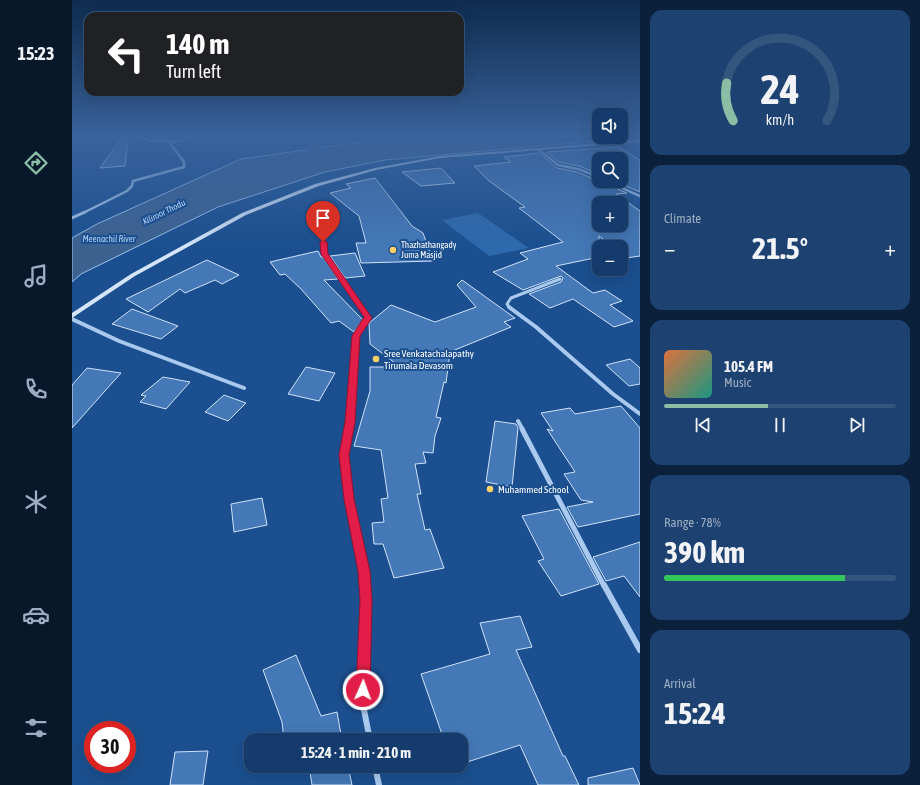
<!DOCTYPE html>
<html lang="en">
<head>
<meta charset="utf-8">
<style>
  :root { --surface:#143b6b; --page:#1d4271; --text:#f1f3f6; --muted:#9dadc1; --line:#33557e; --accent:#8abfa5 }
  body { margin:0; font-family:"Asap Condensed",sans-serif; background:var(--page); color:var(--text); height:100vh; display:flex; flex-direction:column; font-size:15px; white-space:nowrap }
  * { box-sizing:border-box; margin:0 }
  p { font-size:13px; color:var(--muted) }
  .icon { flex:none; width:22px; height:22px; fill:none; stroke:currentColor; stroke-width:2; stroke-linecap:round; stroke-linejoin:round }
  .map { position:relative; flex:1; overflow:hidden }
  .drawer { display:flex; flex-direction:column; gap:10px; padding:10px; background:#0b203b; width:280px }
  .drawer>* { flex:none }
  .banner { position:absolute; left:12px; top:12px; width:380px; height:84px; border-radius:12px; box-shadow:0 4px 16px #0002,0 0 0 1px var(--line); background:#202124; color:#fff; overflow:hidden }
  .buttons { position:absolute; left:520px; top:108px; display:grid; gap:8px }
  .buttons a { display:grid; place-items:center; width:36px; height:36px; border-radius:8px; background:var(--surface); box-shadow:0 4px 16px #0002,0 0 0 1px var(--line); font-size:20px }
  .speed { position:absolute; left:12px; top:721px; display:flex; gap:8px; font-size:20px; font-weight:700; text-align:center }
  .speed>* { display:grid; place-content:center; width:52px; height:52px; border-radius:50%; background:var(--surface); box-shadow:0 4px 16px #0002,0 0 0 1px var(--line); line-height:1 }
  .speed .limit { border:6px solid #d22; background:#fff; color:#111 }
  .pin { position:absolute; display:grid; place-items:center; width:34px; height:34px; color:#fff; margin:-41px -17px; border-radius:50% 50% 50% 0; rotate:-45deg; box-shadow:0 0 4px #0007 }
  .pin .icon { rotate:45deg }
  .me { position:absolute; width:44px; margin:-22px; rotate:2deg; stroke-linejoin:round; filter:drop-shadow(0 0 3px #0008) }
  .turn { display:flex; align-items:center; gap:14px; height:84px; padding:0 16px; font-size:18px }
  .turn .icon { width:52px; height:52px; stroke-width:2.5 }
  .turn b { display:block; font-size:28px; line-height:34px }
  .big { font-size:30px; font-weight:700; line-height:1.1 }
  .drawer .card { flex:1; display:flex; flex-direction:column; justify-content:center; gap:6px; min-width:0; padding:0 14px; border-radius:12px; background:var(--page) }
  .drawer .dial { align-items:center; gap:0 }
  .dial svg { height:104px; overflow:visible; fill:none; stroke:var(--line); stroke-width:7; stroke-linecap:round; text-anchor:middle }
  .dial text { fill:var(--text); stroke:none }
  .song { display:flex; align-items:center; gap:12px }
  .cover { width:48px; height:48px; border-radius:6px; background:linear-gradient(135deg,hsl(20 70% 55%),hsl(170 70% 35%)) }
  .played { height:4px; border-radius:2px; background:linear-gradient(90deg,var(--accent) 45%,var(--line) 45%) }
  .keys { display:flex; justify-content:space-around; direction:ltr }
  .heat { display:flex; justify-content:space-between; align-items:center; font-size:22px; direction:ltr }
  .charge { height:6px; border-radius:3px; background:linear-gradient(90deg,#34c759 78%,var(--line) 0) }
  .trip { position:absolute; left:172px; top:733px; width:224px; height:40px; border-radius:12px; background:var(--surface); box-shadow:0 4px 16px #0002,0 0 0 1px var(--line); font-weight:700; line-height:40px; text-align:center }
  main { display:flex; flex:1; min-height:0 }
  .tab-bar { display:flex; flex-direction:column; width:72px; justify-content:space-around; align-items:center; background:#08182b; color:var(--muted) }
  .tab-bar .icon { width:28px; height:28px }
  .tab-bar .on { color:var(--accent) }
  .tab-bar b { font-size:18px; color:var(--text) }
  .map>svg:first-child { display:block }
  .green { fill:#2e69ad }
  .water { fill:#3c6290; stroke:#9cc4f0 }
  .lines { fill:none; stroke-linecap:round; stroke-linejoin:round }
  .canal { fill:#3c6290; fill-rule:evenodd }
  .building { fill:#4478b7; stroke:#cfe3fa; fill-rule:evenodd }
  .street-far4 { stroke:#a9c9ee; stroke-width:2.5 }
  .street-far3 { stroke:#a9c9ee; stroke-width:3 }
  .street-far2 { stroke:#a9c9ee; stroke-width:4 }
  .street-far1 { stroke:#a9c9ee; stroke-width:5 }
  .street { stroke:#a9c9ee; stroke-width:6 }
  .secondary { fill:#d6e6fa; fill-rule:evenodd }
  .route { fill:#e11d48; stroke:#92132f }
  .poi-dot { fill:#ffd166; stroke:#1b4f8f; stroke-width:1.5 }
  .labels { text-anchor:middle; dominant-baseline:central; stroke-width:4; stroke-linejoin:round; paint-order:stroke }
  .far-water-label { font-size:9px; font-style:italic; fill:#b5d3f5; stroke:#1b4f8f }
  .far-poi-label { font-size:9px; fill:#fff; stroke:#1b4f8f; text-anchor:start }
  .poi-label { font-size:10px; fill:#fff; stroke:#1b4f8f; text-anchor:start }
</style>
</head>
<body>
<main>
<nav class="tab-bar">
<b>15:23</b>
<svg class="icon on" aria-label="directions" viewBox="0 0 24 24"><path d="M12 3l9 9-9 9-9-9zM9 14v-3h6M13 9l2 2-2 2"/></svg>
<svg class="icon" aria-label="music" viewBox="0 0 24 24"><path d="M9 18V5l10-2v13"/><circle cx="6" cy="18" r="3"/><circle cx="16" cy="16" r="3"/></svg>
<svg class="icon" aria-label="phone" viewBox="0 0 24 24"><path d="M5 4h4l2 5-3 2q2 4 5 5l2-3 5 2v4C11 20 4 13 5 4z"/></svg>
<svg class="icon" aria-label="climate" viewBox="0 0 24 24"><path d="M12 3v18M4 7l16 10M4 17L20 7"/></svg>
<svg class="icon" aria-label="car" viewBox="0 0 24 24"><path d="M5 17H2v-5l4-1 3-4h7l3 4 3 1v5h-3M9 17h6M6 11h13"/><circle cx="7" cy="17" r="2"/><circle cx="17" cy="17" r="2"/></svg>
<svg class="icon" aria-label="filters" viewBox="0 0 24 24"><path d="M4 7h16M4 17h16"/><circle cx="9" cy="7" r="2"/><circle cx="15" cy="17" r="2"/></svg>
</nav>
<div class="map">
<svg width="568" height="785" viewBox="0 0 568 785">
  <rect width="100%" height="100%" fill="#1b4f8f"/>
  <path class="green" d="M 406,213 L 457,248 L 417,256 L 370,220 Z"/>
  <path class="water" d="M 325,137 L 567,137 L 313,160 L 253,172 L 146,207 L 9,274 L 0,282 L 0,238 L 25,224 L 169,159 Z"/>
  <g class="lines">
    <path class="canal" d="M 233,137 L 243,137 L 249,160 L 247,162 L 243,164 L 237,160 Z"/>
  </g>
  <path class="building" d="M 50,137 L 56,137 L 53,166 L 28,168 Z
    M 547,147 L 568,160 L 568,192 L 542,181 L 549,181 L 549,159 L 527,159 L 527,174 L 507,166 L 487,162 L 475,152 Z
    M 467,153 L 485,168 L 505,172 L 527,181 L 532,181 L 534,184 L 555,193 L 544,194 L 568,211 L 568,256 L 554,258 L 549,254 L 549,247 L 541,247 L 527,236 L 527,257 L 484,266 L 521,293 L 533,290 L 550,301 L 538,305 L 561,321 L 542,327 L 501,299 L 478,308 L 457,294 L 489,282 L 491,278 L 489,276 L 451,290 L 421,272 L 456,259 L 448,253 L 491,242 L 447,208 L 453,207 L 417,181 L 402,166 L 439,162 L 432,157 ZM 527,203 L 549,203 L 549,225 L 527,225 Z
    M 369,168 L 383,183 L 349,186 L 330,172 Z
    M 303,178 L 340,226 L 351,233 L 361,261 L 289,263 L 284,243 L 294,243 L 287,216 L 258,193 L 279,188 L 274,184 Z
    M 246,251 L 249,257 L 251,257 L 266,279 L 252,280 L 291,320 L 282,332 L 267,321 L 259,323 L 229,289 L 213,274 L 208,275 L 198,262 Z
    M 283,253 L 293,276 L 273,278 L 258,256 Z
    M 135,260 L 167,275 L 150,284 L 143,280 L 113,293 L 108,289 L 76,312 L 54,299 Z
    M 390,280 L 443,318 L 432,322 L 439,327 L 378,352 L 374,383 L 372,382 L 364,417 L 369,418 L 363,436 L 361,453 L 351,452 L 354,463 L 343,464 L 349,494 L 345,494 L 353,530 L 358,529 L 372,568 L 322,578 L 311,544 L 302,544 L 300,523 L 312,522 L 309,499 L 316,498 L 309,450 L 282,446 L 298,391 L 298,367 L 328,367 L 298,344 L 297,323 L 319,305 L 363,322 L 404,307 L 385,285 Z
    M 60,309 L 106,326 L 89,339 L 40,324 Z
    M 558,359 L 568,368 L 568,384 L 557,386 L 534,365 Z
    M 234,367 L 263,373 L 247,401 L 216,394 Z
    M 15,368 L 49,373 L 0,428 L 0,385 Z
    M 91,377 L 118,382 L 94,409 L 68,402 L 74,396 L 69,395 Z
    M 152,395 L 174,403 L 156,421 L 133,412 Z
    M 549,406 L 568,428 L 568,514 L 506,527 L 495,507 L 521,502 L 509,500 L 492,474 L 503,472 L 475,429 L 481,431 L 469,413 L 498,408 L 503,414 Z
    M 423,421 L 444,424 L 446,428 L 440,487 L 414,482 Z
    M 190,498 L 195,525 L 162,532 L 159,504 Z
    M 487,509 L 527,584 L 489,596 L 466,561 L 472,559 L 450,516 Z
    M 568,542 L 568,597 L 552,576 L 534,581 L 521,557 Z
    M 448,616 L 460,647 L 444,650 L 491,756 L 493,756 L 507,785 L 466,785 L 448,745 L 389,764 L 389,740 L 372,740 L 349,674 L 418,654 L 408,623 Z
    M 224,655 L 249,716 L 265,712 L 270,740 L 212,740 L 210,722 L 191,670 Z
    M 136,751 L 131,785 L 98,785 L 103,752 Z
    M 237,766 L 276,766 L 280,785 L 240,785 Z
    M 561,768 L 568,785 L 516,785 L 516,778 Z"/>
  <g class="lines">
    <path class="street-far4" d="M 69,137 L 78,141 L 100,141
      M 466,149 L 486,165 L 506,169 L 527,177
      M 535,181 L 568,196
      M 11,213 L 55,191 L 60,186 L 61,181 L 112,167 L 112,162 L 98,143 L 121,137"/>
    <path class="street-far3" d="M 255,216 L 250,230 L 253,254 L 289,308
      M 0,218 L 13,212
      M 438,308 L 435,304 L 439,298 L 488,279"/>
    <path class="street-far2" d="M 437,307 L 464,327 L 541,394 L 568,414
      M 0,319 L 47,341 L 172,388
      M 446,421 L 451,430
      M 277,430 L 284,336 L 296,318 L 289,307"/>
    <path class="street-far1" d="M 277,429 C 275,438 272,448 272,456 C 273,500 290,542 293,586
      M 450,429 L 532,586"/>
    <path class="street" d="M 293,585 L 291,705 L 298,740
      M 532,585 L 568,650
      M 303,766 L 307,785"/>
    <path class="secondary" d="M 568,140 L 568,142 L 368,158 L 304,170 L 247,186 L 174,215 L 63,276 L 0,318 L 0,313 L 59,274 L 170,213 L 243,184 L 303,168 L 368,156 Z"/>
  </g>
  <linearGradient id="sky" x2="0" y2="1"><stop stop-color="#0f2b4f"/><stop offset="0.55" stop-color="#39639b"/><stop offset="1" stop-color="#39639b" stop-opacity="0"/></linearGradient>
  <rect width="568" height="247" fill="url(#sky)"/>
  <path class="route" d="M 251,240 L 255,242 L 256,254 L 300,318 L 288,336 L 283,422 L 277,455 L 282,499 L 298,571 L 300,600 L 298,690 L 296,695 L 291,697 L 286,695 L 284,690 L 288,600 L 286,571 L 272,499 L 267,455 L 273,422 L 280,336 L 292,317 L 249,254 L 248,242 Z"/>
  <g class="poi-dot">
    <circle cx="321" cy="250" r="4"/>
    <circle cx="304" cy="359" r="4"/>
    <circle cx="418" cy="489" r="4"/>
  </g>
  <g class="labels">
    <g class="far-water-label">
      <text transform="translate(92 212) rotate(-26)">Kiliroor Thodu</text>
      <text x="37" y="239">Meenachil River</text>
    </g>
    <g class="far-poi-label">
      <text x="329" y="245">Thazhathangady<tspan x="329" dy="10">Juma Masjid</tspan></text>
    </g>
    <g class="poi-label">
      <text x="312" y="353">Sree Venkatachalapathy<tspan x="312" dy="12">Tirumala Devasom</tspan></text>
      <text x="426" y="489">Muhammed School</text>
    </g>
  </g>
</svg>
<div class="buttons">
<a><svg class="icon" aria-label="sound" viewBox="0 0 24 24"><path d="M4 9h4l5-4v14l-5-4H4zM17 9q2 3 0 6"/></svg></a>
<a><svg class="icon" aria-label="search" viewBox="0 0 24 24"><circle cx="10" cy="10" r="6"/><path d="M15 15l6 6"/></svg></a>
<a>+</a>
<a>−</a>
</div>
<div class="speed"><div class="limit">30</div></div>
<div class="pin" style="left:251px;top:242px;background:#d93025"><svg class="icon" aria-label="arrive" viewBox="0 0 24 24"><path d="M6 21V4h12l-3 4 3 4H6"/></svg></div>
<svg class="me" style="left:291px;top:690px" viewBox="-20 -20 40 40"><circle r="17" fill="#e11d48" stroke="#fff" stroke-width="3"/><path d="M0-11L8 9 0 5-8 9z" fill="#fff"/></svg>
<div class="trip">15:24 · 1 min · 210 m</div>
<div class="banner">
<div class="turn"><svg class="icon" aria-label="left" viewBox="0 0 24 24"><path d="M17 20v-9H6M10 6l-5 5 5 5"/></svg><div><b>140 m</b>Turn left</div></div>
</div>
</div>
<section class="drawer">
<div class="card dial"><svg viewBox="0 0 100 80">
<path d="M14 69A42 42 0 1 1 86 69"/>
<path d="M14 69A42 42 0 0 1 9 40" stroke="#8abfa5"/>
<text x="50" y="56" font-size="32" font-weight="700">24</text>
<text x="50" y="72" font-size="11">km/h</text>
</svg></div>
<div class="card"><p>Climate</p>
<div class="heat"><a>−</a><b class="big">21.5°</b><a>+</a></div>
</div>
<div class="card">
<div class="song"><i class="cover"></i><div><b>105.4 FM</b><p>Music</p></div></div>
<div class="played"></div>
<div class="keys"><svg class="icon" aria-label="previous" viewBox="0 0 24 24"><path d="M18 5L8 12l10 7zM5 5v14"/></svg><svg class="icon" aria-label="pause" viewBox="0 0 24 24"><path d="M8 5v14M16 5v14"/></svg><svg class="icon" aria-label="next" viewBox="0 0 24 24"><path d="M6 5l10 7-10 7zM19 5v14"/></svg></div>
</div>
<div class="card"><p>Range · 78%</p><b class="big">390 km</b><div class="charge"></div></div>
<div class="card"><p>Arrival</p><b class="big">15:24</b></div>
</section>
</main>
</body>
</html>
